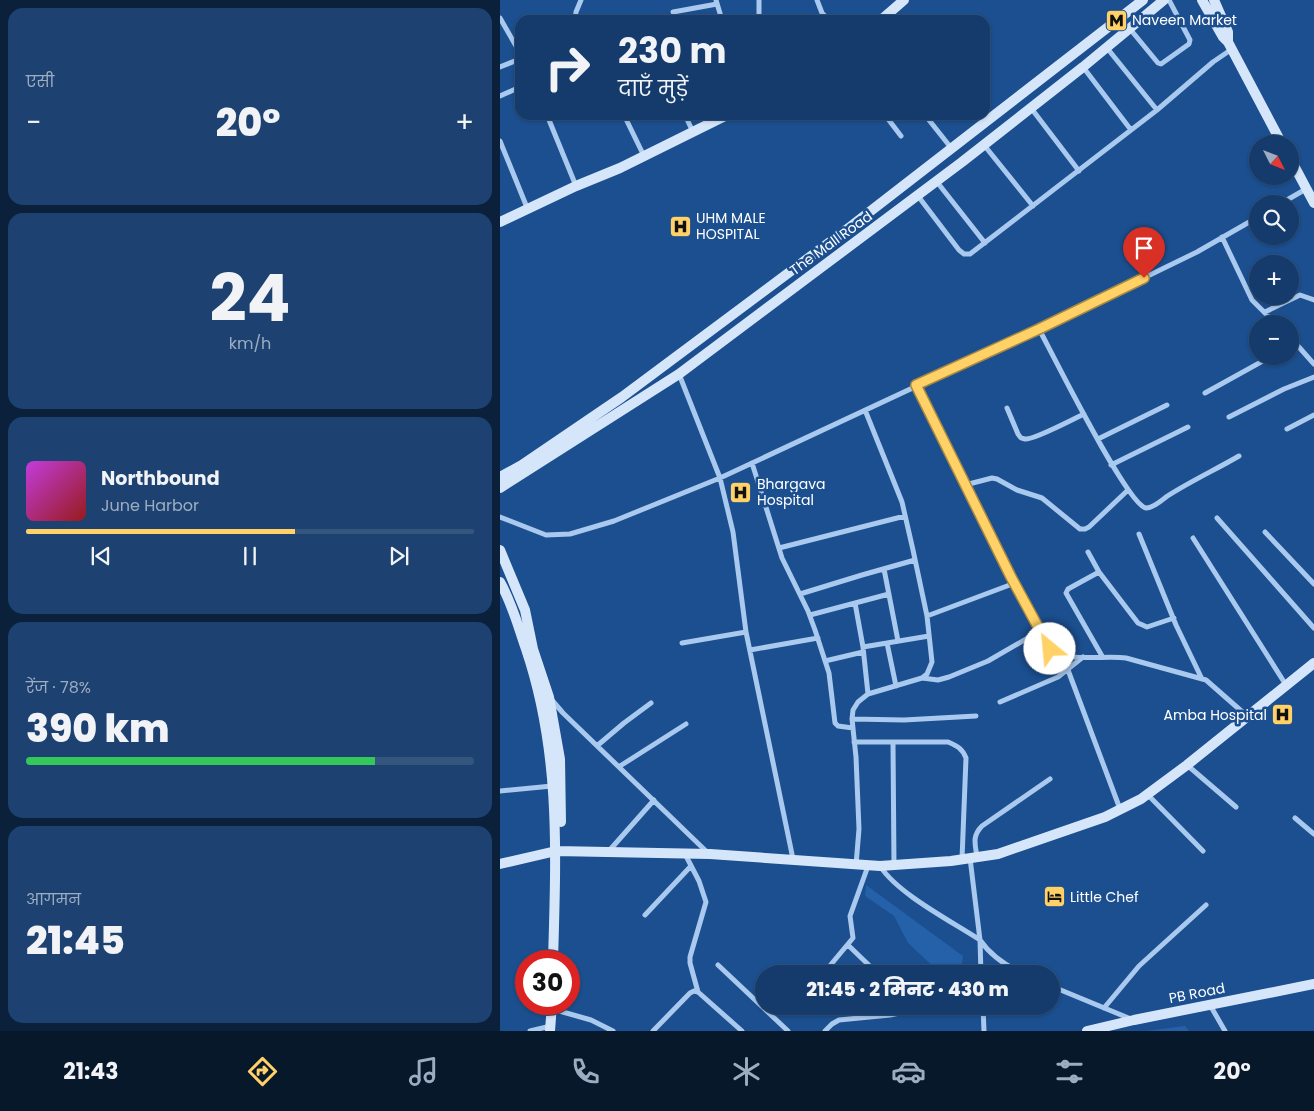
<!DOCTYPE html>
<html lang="hi">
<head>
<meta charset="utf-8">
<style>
  :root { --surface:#143b6b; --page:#1d4271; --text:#f1f3f6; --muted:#9dadc1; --line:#33557e; --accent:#ffd166 }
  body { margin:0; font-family:Poppins,"Noto Sans Devanagari",sans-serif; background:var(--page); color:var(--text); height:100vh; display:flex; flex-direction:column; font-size:19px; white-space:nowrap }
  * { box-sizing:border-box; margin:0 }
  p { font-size:16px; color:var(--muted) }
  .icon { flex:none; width:28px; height:28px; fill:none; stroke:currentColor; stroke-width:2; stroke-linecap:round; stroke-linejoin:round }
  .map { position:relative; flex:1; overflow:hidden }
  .panel { display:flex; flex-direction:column; gap:8px; padding:8px; background:#0b203b; width:500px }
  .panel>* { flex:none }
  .banner { position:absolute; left:15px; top:15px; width:475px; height:105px; border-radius:15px; box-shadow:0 1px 4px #0004,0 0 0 1px var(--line); background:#143b6b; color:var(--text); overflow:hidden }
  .needle { width:32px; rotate:132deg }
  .fabs { position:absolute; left:749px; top:135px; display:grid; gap:10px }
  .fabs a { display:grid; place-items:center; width:50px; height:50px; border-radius:50%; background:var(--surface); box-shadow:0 1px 4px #0004,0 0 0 1px var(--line); font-size:25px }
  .speed { position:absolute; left:15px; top:950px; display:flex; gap:10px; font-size:25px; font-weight:700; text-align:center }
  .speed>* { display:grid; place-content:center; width:65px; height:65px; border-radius:50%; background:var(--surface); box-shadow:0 1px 4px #0004,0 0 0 1px var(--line); line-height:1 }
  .speed .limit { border:8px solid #d22; background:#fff; color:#111 }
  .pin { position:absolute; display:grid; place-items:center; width:42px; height:42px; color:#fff; margin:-51px -21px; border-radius:50% 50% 50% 0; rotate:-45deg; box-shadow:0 0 5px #0007 }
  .pin .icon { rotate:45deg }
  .me { position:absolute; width:55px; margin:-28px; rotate:332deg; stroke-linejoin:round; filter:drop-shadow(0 0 4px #0008) }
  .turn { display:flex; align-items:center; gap:18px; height:105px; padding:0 20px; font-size:22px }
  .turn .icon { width:65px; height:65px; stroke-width:2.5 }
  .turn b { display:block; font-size:35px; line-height:42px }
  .big { font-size:38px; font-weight:800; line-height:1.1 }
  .panel .widget { flex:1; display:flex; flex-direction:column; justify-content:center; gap:8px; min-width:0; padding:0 18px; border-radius:15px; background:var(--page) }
  .panel .dial { align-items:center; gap:0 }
  .dial b { font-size:65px; line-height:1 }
  .song { display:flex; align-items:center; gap:15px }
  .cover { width:60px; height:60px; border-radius:8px; background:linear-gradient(135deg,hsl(290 70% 55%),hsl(0 70% 35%)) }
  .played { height:5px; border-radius:2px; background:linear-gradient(90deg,var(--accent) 60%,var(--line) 60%) }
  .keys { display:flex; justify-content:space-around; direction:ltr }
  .heat { display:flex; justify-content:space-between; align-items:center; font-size:28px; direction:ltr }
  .charge { height:8px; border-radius:4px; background:linear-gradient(90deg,#34c759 78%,var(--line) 0) }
  .trip { position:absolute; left:255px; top:965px; width:305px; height:50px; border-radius:25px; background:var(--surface); box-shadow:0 1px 4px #0004,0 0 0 1px var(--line); font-weight:800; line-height:50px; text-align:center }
  .tab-bar { display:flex; height:80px; justify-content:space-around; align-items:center; background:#08182b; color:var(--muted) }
  .tab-bar .icon { width:35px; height:35px }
  .tab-bar .current { color:var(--accent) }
  .tab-bar b { font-size:22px; color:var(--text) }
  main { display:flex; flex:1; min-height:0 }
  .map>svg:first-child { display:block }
  .green { fill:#2461a8 }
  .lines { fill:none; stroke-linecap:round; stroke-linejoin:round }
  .street { stroke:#a9c9ee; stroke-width:5 }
  .secondary { stroke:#d6e6fa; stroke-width:10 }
  .route-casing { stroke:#a68842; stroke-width:12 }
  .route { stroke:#ffd166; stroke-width:9 }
  .labels { text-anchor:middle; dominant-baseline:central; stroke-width:5; stroke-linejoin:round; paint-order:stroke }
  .poi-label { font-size:14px; fill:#fff; stroke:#1b4f8f; text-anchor:start }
  .street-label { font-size:14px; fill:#fff; stroke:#1b4f8f }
</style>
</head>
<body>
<main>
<section class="panel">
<div class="widget"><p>एसी</p>
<div class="heat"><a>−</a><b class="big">20°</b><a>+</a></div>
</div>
<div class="widget dial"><b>24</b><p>km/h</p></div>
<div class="widget">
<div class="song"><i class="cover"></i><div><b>Northbound</b><p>June Harbor</p></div></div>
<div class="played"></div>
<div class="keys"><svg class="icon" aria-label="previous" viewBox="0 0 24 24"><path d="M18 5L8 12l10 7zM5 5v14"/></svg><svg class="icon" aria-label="pause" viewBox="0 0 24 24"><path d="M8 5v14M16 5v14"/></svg><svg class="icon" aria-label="next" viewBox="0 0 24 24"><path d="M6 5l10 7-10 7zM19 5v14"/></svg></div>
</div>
<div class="widget"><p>रेंज · 78%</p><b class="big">390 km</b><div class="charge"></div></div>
<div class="widget"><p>आगमन</p><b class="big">21:45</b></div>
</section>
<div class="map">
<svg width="814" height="1031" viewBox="0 0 814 1031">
  <rect width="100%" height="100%" fill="#1b4f8f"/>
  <path class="green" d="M 366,885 L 463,956 L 461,974 L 441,974 L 408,943 L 394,916 L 365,896 Z
    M 685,1026 L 689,1031 L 645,1031 Z"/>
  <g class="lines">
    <path class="street" d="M 216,0 L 222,20
      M 317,0 L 322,13 L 329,20
      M 173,12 L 217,4
      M 0,18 L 20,53
      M 75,20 L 76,12 L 81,0
      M 259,20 L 259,0
      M 630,29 L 658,63 L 661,64 L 689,44 L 690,40 L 669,0
      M 607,48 L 657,110
      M 0,67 L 20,59
      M 583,67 L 631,130
      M 0,96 L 20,87
      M 531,108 L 579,171
      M 47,115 L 76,186
      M 124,115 L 144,156
      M 185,115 L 193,132
      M 385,115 L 401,136
      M 425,115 L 452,149
      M 0,141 L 28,210
      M 484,145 L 533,206
      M 437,182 L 485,243
      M 418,196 L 459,250 L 464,254 L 470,254 L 657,110 L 713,62 L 732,49
      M 780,204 L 806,189
      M 722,237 L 752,300 L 776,324
      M 765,312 L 800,295 L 814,300
      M 539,329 C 552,353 627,505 646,508 C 653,508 661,501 666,497 C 689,482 715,470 739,456
      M 790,337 L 814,364
      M 179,374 L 220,478 L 233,532 L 246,632 L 293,859
      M 416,385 L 511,577 L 550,649 C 566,663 605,655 626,658 L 706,680 L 747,716
      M 705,393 L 772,356
      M 507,408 L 518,434 C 521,438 520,438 525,439 C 534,440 573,419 584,414
      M 729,417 L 784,389 L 814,377
      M 787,429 L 814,415
      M 598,439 L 667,405
      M 252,463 L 282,558 L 308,611 L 315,630 L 329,673 L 335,723 L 338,726 L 353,728
      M 611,465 L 688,427
      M 465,485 L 492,478 L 497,479 L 517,490 L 542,498 L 580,529 L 585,529 L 589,527 L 628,490
      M 0,517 L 46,535 L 70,534 L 114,521 L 220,478 L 539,329 L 697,252 L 758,217
      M 717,518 L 814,628
      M 765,532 L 814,584
      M 639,534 L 676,625 L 701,677
      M 693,538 L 786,685
      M 279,548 L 405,516
      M 588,552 L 599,572 L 638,623 L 647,627 L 674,618
      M 384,569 L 398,641
      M 599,572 L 568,589 L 566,593 L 602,656
      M 300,594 L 362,575 L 415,560
      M 355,603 L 363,647 L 368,694
      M 310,615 L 389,594
      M 427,616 L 515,583
      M 182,643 L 246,632
      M 387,643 L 396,686
      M 363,647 L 429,636
      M 250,650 L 318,638
      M 325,661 L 363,652
      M 568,670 L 620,809
      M 422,678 L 438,680 L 449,677 L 488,661 L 540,631
      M 51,699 L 63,713 L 209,854
      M 500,702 L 558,677 L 583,657
      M 352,719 L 404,720 L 476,716
      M 354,742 L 448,742 C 457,746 462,748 466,758 L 462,859
      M 393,742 L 394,865
      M 98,745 L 124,723 L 151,703
      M 687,765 L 736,807
      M 120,766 L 186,724
      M 0,791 L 52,786
      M 648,795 L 703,851
      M 795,818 L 814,834
      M 108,852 L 154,800
      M 185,854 L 199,881 L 206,902 L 190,957 L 190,963 L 198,992 L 242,1031
      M 477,857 C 475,844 472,836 482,826 L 550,779
      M 470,858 L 480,940 L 481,974
      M 356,865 L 359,829 L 356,757 L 352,719 L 353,710 L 358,702 L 368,694 L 422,678 L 427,674 L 432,662 L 427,616 L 413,550 L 402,502 L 365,410
      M 380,866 C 398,894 451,921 480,940 C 491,956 506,966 524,974
      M 145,915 L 191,866
      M 348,945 L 378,974
      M 218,965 L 288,1031
      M 323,974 L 353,938 L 350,916 L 368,866
      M 551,986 L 631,1019
      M 710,1005 L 725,1031
      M 483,1006 L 484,1031
      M 604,1008 L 639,966 L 706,905
      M 52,1009 L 91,1020 L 113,1031
      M 30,1031 L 51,1026
      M 153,1031 L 190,993 L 194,991 L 198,992
      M 325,1031 L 332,1024 L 339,1020 L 390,1015 L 432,1006"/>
    <path class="secondary" d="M 702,0 L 723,37 L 728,42 L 782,144
      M 714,0 L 728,32 L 728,42
      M 381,20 L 404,0
      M 790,158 L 814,203
      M 0,222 L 76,186 L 120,168 L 227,115
      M 0,477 L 22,465 L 122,397 L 350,227 L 643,0
      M 0,488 L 179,374 L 462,162 L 583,67 L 664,0
      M 0,550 L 25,610 L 33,649 L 49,697 L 60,759 L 61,822
      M 0,582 C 12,603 18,626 26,649 C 61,752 56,854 53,961
      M 0,864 L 56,851 L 210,854 L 380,866 L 451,861 L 498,854 L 605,817 L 641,799 L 687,765 L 814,663
      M 50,1031 L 52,1004
      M 587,1031 L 634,1020 L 814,984"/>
  </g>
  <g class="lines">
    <defs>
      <path id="route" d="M 550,649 L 511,577 L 416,385 L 539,329 L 644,278"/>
    </defs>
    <use href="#route" class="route-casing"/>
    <use href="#route" class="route"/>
  </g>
  <defs>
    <symbol id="metro-square" viewBox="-11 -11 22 22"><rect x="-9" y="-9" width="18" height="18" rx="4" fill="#ffd166" stroke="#1b4f8f"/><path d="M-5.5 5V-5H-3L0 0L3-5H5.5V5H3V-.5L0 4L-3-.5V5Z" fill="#111"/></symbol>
    <symbol id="hospital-square" viewBox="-11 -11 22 22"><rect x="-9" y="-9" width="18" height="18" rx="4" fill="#ffd166" stroke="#1b4f8f"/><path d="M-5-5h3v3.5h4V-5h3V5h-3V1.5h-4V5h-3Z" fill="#111"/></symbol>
    <symbol id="hotel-square" viewBox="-11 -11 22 22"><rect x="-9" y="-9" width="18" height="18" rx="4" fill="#ffd166" stroke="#1b4f8f"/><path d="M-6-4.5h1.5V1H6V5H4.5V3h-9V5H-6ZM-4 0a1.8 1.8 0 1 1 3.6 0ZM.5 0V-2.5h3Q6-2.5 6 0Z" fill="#111"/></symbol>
  </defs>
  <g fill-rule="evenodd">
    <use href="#metro-square" x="604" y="8" width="25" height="25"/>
    <use href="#hospital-square" x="168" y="214" width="25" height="25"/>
    <use href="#hospital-square" x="228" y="480" width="25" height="25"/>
    <use href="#hospital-square" x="770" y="702" width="25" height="25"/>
    <use href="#hotel-square" x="542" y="884" width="25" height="25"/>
  </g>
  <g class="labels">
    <g class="poi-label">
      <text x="632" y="20">Naveen Market</text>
      <text x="196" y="218">UHM MALE<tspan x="196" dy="16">HOSPITAL</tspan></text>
      <text x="257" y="484">Bhargava<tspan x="257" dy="16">Hospital</tspan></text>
      <text x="767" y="715" text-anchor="end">Amba Hospital</text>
      <text x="570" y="897">Little Chef</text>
    </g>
    <g class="street-label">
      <text transform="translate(331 243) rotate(-36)">The Mall Road</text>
      <text transform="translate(697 993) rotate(-11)">PB Road</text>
    </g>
  </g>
</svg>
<div class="fabs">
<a><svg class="needle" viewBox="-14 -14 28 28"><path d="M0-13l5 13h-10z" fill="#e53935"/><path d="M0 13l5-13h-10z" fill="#9dadc1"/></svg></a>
<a><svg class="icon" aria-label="search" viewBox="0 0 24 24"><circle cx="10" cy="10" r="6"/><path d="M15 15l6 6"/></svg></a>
<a>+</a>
<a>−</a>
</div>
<div class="speed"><div class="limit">30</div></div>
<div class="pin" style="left:644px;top:278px;background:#d93025"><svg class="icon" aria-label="arrive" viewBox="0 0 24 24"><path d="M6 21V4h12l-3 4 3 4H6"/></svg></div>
<svg class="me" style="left:550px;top:649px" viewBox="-20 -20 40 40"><circle r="19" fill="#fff"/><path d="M0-13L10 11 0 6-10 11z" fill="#ffd166"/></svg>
<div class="trip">21:45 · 2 मिनट · 430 m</div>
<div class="banner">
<div class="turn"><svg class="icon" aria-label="right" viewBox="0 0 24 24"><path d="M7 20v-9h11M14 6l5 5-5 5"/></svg><div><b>230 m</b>दाएँ मुड़ें</div></div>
</div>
</div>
</main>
<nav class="tab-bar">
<b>21:43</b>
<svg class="icon current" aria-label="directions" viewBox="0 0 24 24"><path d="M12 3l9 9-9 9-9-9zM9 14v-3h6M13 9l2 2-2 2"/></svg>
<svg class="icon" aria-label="music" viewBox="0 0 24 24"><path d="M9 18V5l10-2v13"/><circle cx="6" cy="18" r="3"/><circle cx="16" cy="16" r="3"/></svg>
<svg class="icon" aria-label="phone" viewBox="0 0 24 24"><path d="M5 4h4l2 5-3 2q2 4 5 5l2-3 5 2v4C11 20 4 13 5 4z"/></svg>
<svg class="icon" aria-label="climate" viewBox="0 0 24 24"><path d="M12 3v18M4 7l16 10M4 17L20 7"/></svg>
<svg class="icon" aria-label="car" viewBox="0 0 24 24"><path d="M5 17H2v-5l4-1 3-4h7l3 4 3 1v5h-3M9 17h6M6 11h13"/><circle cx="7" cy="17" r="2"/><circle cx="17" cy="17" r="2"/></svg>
<svg class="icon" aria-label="filters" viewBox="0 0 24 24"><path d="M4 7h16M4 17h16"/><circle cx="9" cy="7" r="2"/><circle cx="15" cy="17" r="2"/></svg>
<b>20°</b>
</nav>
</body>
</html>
